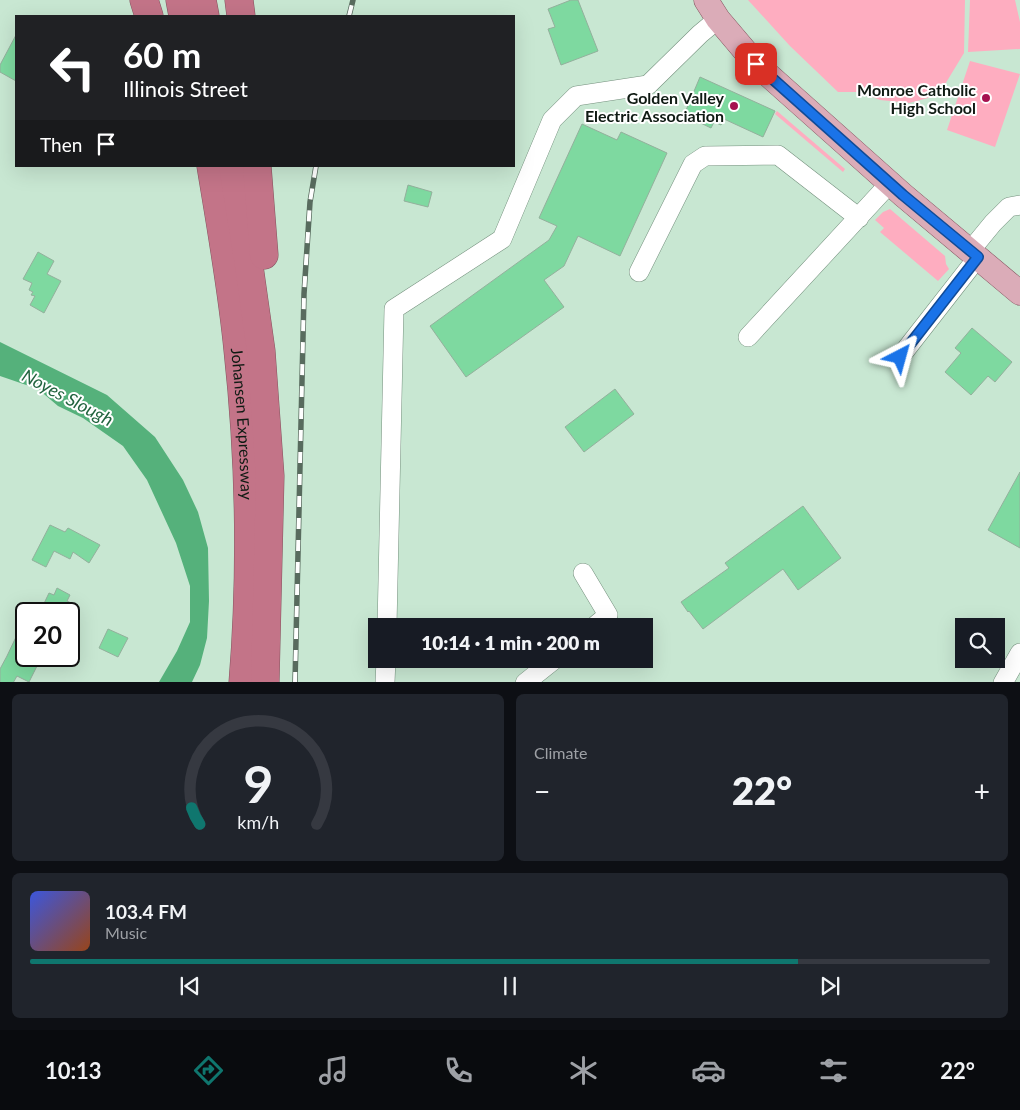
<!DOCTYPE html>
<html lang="en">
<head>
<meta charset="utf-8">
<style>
  :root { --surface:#171b24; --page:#20242c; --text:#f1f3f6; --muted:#9ea1a6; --line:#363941; --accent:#0f766e }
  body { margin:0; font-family:Lato,sans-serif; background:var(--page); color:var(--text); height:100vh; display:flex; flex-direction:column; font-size:19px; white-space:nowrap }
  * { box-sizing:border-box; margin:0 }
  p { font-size:16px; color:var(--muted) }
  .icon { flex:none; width:28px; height:28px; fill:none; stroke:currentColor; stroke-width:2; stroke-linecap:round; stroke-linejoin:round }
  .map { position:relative; height:682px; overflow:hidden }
  .details { display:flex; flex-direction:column; gap:12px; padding:12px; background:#0d0f14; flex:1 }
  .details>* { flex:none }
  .guide { position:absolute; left:15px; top:15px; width:500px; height:152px; border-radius:0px; box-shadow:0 5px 20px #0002; background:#202124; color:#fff; overflow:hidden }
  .buttons { position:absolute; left:955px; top:618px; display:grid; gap:10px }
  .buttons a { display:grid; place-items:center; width:50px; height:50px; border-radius:0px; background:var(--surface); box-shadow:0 5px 20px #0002; font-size:25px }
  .speed { position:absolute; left:15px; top:602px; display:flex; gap:10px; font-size:25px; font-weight:700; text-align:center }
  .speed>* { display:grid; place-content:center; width:65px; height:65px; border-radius:50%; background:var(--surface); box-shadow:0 5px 20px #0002; line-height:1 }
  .speed .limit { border:2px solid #111; border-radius:8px; background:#fff; color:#111 }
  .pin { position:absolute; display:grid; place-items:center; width:42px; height:42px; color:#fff; margin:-21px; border-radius:10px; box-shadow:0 2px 8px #0006 }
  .me { position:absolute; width:55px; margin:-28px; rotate:39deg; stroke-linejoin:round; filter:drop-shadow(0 0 4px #0008) }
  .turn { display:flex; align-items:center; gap:18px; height:105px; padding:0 25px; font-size:22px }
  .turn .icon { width:65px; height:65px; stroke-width:2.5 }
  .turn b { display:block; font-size:35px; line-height:42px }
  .then { display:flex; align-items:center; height:48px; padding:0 25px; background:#0003; gap:10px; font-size:19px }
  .big { font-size:38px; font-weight:800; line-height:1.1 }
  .details .widget { flex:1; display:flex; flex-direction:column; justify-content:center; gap:8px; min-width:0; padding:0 18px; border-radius:8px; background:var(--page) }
  .details .dial { align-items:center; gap:0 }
  .dial svg { height:130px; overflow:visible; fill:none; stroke:var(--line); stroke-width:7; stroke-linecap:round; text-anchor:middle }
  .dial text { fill:var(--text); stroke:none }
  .song { display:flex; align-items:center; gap:15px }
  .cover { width:60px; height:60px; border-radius:8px; background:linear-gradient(135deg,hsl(230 70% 55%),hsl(20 70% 35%)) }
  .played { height:5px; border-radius:2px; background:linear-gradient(90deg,var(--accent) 80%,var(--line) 80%) }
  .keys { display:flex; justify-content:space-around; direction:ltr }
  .heat { display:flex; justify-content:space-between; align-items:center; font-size:28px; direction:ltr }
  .details .tiles { flex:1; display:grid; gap:12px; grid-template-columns:1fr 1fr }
  .widget:last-child { grid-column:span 2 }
  .trip { position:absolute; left:368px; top:618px; width:285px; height:50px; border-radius:0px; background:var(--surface); box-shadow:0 5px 20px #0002; font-weight:800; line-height:50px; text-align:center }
  .dock { display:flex; height:80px; justify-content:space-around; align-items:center; background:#090b0e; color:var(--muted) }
  .dock .icon { width:35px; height:35px }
  .dock .active { color:var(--accent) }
  .dock b { font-size:22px; color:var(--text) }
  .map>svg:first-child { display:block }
  .green { fill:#feadc0 }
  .water { fill:#55b17b }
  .building { fill:#7ed9a0; stroke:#93b09c }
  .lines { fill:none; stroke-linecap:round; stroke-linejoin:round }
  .minor-casing { stroke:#74907d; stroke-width:20 }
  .major-casing { stroke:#84545f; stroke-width:25 }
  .highway-casing { stroke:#84545f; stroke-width:29 }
  .minor { stroke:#fff; stroke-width:19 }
  .major { stroke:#dbacb8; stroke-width:24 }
  .highway { stroke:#c37488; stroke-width:28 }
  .rail-casing { stroke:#586b5e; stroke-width:5.5 }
  .rail { stroke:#fff; stroke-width:4; stroke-dasharray:11; stroke-linecap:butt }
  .route-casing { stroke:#114b97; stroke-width:12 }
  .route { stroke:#1a73e8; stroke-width:9 }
  .poi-dot { fill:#a51250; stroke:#fff; stroke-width:2 }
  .labels { text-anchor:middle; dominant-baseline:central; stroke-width:4; stroke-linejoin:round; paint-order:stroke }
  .poi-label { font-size:16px; font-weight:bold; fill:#0f1a13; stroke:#fff; text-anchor:end }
  .street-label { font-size:16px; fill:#0f1a13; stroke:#fff }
  .water-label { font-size:18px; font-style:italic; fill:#22643f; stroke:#fff }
</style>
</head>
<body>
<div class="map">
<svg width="1020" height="683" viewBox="0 0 1020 683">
  <rect width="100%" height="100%" fill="#c8e7d2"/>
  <path class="green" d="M 748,0 L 965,0 L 964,53 L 944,86 L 928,98 L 909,103 L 880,100 L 860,92 L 838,92 L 790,46 Z
    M 970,0 L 1015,0 L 1020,22 L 1020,49 L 968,52 Z
    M 970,61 L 1020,74 L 995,147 L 947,130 Z
    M 777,111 L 845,169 L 843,172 L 775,114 Z
    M 890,209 L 945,256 L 946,264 L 949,269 L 938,281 L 880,232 L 884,228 L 875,220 L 883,212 Z"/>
  <path class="water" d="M 0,342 L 107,395 L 155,437 L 183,480 L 198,512 L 208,548 L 209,601 L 207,638 L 200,665 L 192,682 L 159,682 L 177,651 L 190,622 L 190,586 L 176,543 L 147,480 L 123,446 L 83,418 L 58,406 L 38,389 L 0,376 Z"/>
  <path class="building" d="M 571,0 L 578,0 L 598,51 L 561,65 L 548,29 L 555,27 L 548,9 Z
    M 16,35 L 16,81 L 0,72 L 0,65 Z
    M 700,77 L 775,111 L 763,137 L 724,119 L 721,125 L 714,122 L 711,128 L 684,115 Z
    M 582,124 L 617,140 L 621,132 L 667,153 L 620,256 L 578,236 L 564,266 L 544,280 L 564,307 L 466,377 L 430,326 L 549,240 L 557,226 L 539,218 Z
    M 408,185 L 432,192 L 428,207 L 404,201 Z
    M 38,252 L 54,261 L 47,274 L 61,281 L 44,313 L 30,305 L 35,296 L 31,295 L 33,292 L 29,290 L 32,283 L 23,279 Z
    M 972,328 L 1012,362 L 995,382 L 988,376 L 971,395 L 945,372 L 961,353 L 955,348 Z
    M 615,389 L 634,414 L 584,452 L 565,427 Z
    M 1020,472 L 1020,548 L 988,530 Z
    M 803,506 L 841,558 L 798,590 L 783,569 L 703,629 L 689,611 L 688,612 L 681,602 L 729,568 L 725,563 Z
    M 50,525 L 65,532 L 68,528 L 100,545 L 89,563 L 73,552 L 70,559 L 54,551 L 46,567 L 32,560 Z
    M 57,588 L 70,595 L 67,601 L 71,603 L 66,614 L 39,614 L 49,593 L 54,595 Z
    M 26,616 L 26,656 L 42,656 L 29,682 L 17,676 L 13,683 L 0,683 L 0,669 L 7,656 Z
    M 108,629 L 128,638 L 118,657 L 99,648 Z"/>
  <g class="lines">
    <defs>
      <path id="minor" d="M 970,251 L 993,223 L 1009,207 L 1020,205
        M 639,272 L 693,164 L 705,156 L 778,155 L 859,218
        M 748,337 L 890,183
        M 900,357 L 978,257
        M 583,573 L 608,615 L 595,626
        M 387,626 L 394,309 L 502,239 L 552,120 L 576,96 L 648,85 L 700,34 L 718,19
        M 385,683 L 386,659
        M 525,683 L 555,659
        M 1003,683 L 1020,653"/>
      <path id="major" d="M 706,0 L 718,19 L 756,64 L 903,195 L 1020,293"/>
      <g id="highway">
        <path d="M 144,0 L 149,16"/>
        <path d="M 180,0 L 183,16"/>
        <path d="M 202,0 L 205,16"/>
        <path d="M 239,0 L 241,16"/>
        <path id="s1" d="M 211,166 C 221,227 232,288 238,350 C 250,460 252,572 243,683"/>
        <path d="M 233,166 L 248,259 L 261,351 L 270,476 L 265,683"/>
        <path d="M 257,166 L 264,255"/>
      </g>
    </defs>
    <use href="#minor" class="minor-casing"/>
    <use href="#major" class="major-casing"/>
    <use href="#highway" class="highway-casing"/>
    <use href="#minor" class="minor"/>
    <use href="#major" class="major"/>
    <use href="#highway" class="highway"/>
    <defs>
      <path id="rail" d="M 349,16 L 353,0
        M 295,683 L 304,294 L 310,202 L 316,166"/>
    </defs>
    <use href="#rail" class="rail-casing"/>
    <use href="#rail" class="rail"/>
  </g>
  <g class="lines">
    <defs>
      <path id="route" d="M 756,64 L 903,195 L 978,257 L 900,357"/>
    </defs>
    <use href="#route" class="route-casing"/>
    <use href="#route" class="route"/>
  </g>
  <g class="poi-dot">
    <circle cx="986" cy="98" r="5"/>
    <circle cx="734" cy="106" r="5"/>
  </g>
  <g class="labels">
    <g class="poi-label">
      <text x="976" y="89">Monroe Catholic<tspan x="976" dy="18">High School</tspan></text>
      <text x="724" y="97">Golden Valley<tspan x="724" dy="18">Electric Association</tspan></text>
    </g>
    <g class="street-label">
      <text stroke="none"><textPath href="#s1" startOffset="260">Johansen Expressway</textPath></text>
    </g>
    <g class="water-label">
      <text transform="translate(68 397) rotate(28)">Noyes Slough</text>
    </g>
  </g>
</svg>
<div class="buttons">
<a><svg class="icon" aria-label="search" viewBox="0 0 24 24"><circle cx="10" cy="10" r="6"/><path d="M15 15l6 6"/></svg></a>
</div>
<div class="speed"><div class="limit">20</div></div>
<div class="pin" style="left:756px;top:64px;background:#d93025"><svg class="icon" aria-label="arrive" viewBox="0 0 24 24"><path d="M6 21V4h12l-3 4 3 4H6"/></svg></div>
<svg class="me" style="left:900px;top:357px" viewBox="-20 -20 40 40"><path d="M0-17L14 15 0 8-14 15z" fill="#1a73e8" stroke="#fff" stroke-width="4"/></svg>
<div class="trip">10:14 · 1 min · 200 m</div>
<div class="guide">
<div class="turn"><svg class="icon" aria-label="left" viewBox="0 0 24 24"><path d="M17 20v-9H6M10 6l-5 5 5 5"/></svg><div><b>60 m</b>Illinois Street</div></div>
<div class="then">Then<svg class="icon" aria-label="arrive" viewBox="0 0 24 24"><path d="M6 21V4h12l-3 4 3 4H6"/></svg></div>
</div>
</div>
<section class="details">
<div class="tiles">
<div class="widget dial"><svg viewBox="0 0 100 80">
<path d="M14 69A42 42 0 1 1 86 69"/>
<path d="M14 69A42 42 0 0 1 9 59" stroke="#0f766e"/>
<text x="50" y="56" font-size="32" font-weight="700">9</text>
<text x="50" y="72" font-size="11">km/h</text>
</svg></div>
<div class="widget"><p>Climate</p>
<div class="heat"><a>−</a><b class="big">22°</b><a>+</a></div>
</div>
<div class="widget">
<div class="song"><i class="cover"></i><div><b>103.4 FM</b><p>Music</p></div></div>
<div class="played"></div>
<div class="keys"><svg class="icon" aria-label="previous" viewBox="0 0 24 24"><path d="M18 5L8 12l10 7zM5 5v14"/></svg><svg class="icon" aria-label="pause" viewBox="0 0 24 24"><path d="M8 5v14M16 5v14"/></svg><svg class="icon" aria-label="next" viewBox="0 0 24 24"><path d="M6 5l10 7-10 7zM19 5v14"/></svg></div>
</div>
</div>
</section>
<nav class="dock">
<b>10:13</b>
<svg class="icon active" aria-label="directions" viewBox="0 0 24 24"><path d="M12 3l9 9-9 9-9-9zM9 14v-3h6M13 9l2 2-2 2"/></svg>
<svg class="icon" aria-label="music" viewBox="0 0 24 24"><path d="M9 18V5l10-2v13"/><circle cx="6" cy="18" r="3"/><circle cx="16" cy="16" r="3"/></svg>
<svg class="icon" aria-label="phone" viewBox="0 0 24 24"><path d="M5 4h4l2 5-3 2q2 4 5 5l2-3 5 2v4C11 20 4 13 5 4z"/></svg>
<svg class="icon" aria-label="climate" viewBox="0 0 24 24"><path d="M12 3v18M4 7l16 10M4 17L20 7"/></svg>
<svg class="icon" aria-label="car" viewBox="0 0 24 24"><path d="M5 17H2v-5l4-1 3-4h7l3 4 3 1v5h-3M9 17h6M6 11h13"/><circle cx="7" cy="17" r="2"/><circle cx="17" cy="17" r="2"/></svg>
<svg class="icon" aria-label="filters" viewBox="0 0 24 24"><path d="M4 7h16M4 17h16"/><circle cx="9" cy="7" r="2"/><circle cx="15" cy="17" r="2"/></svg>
<b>22°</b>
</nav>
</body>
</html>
